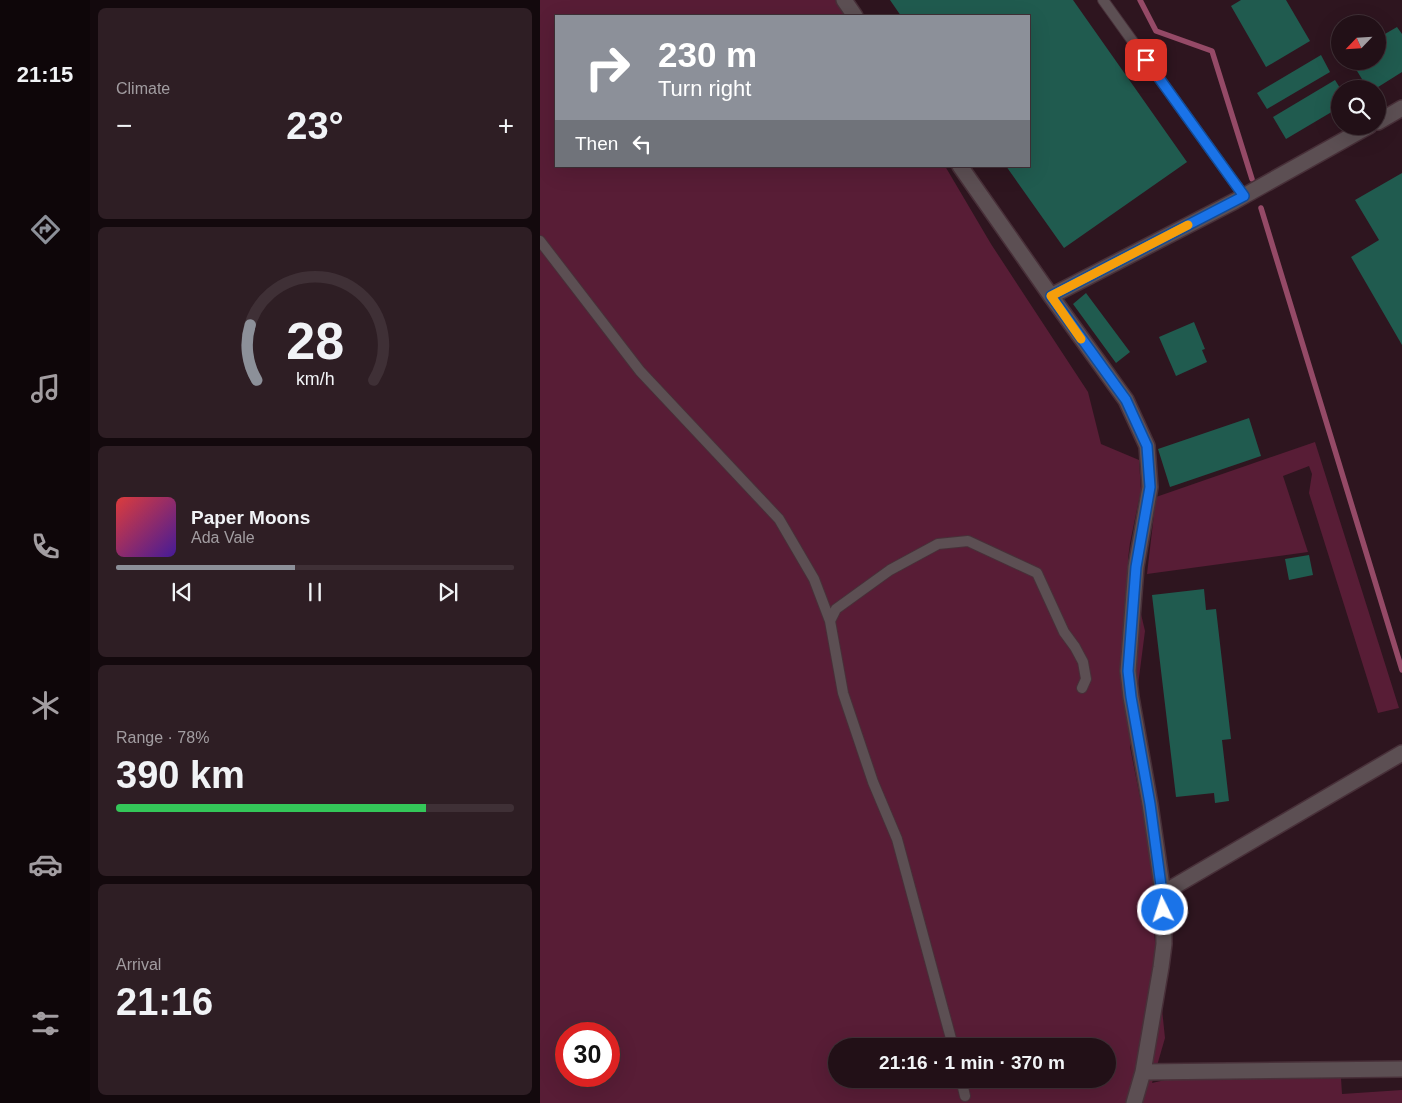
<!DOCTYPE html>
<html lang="en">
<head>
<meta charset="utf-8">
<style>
  :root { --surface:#221017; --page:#2e1e24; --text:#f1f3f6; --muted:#a29da1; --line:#3f3036; --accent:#8c9099 }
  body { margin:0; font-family:Helvetica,sans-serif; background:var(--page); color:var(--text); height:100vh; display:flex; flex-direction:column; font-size:19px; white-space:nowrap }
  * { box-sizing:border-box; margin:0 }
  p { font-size:16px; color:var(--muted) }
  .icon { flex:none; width:28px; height:28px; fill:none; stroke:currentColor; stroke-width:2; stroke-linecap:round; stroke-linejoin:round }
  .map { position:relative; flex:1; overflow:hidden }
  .drawer { display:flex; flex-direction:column; gap:8px; padding:8px; background:#13090d; width:450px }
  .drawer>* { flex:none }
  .hud { position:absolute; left:15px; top:15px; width:475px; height:152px; border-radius:0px; box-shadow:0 5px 20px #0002,0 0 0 1px var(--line); background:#8c9099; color:#fff; overflow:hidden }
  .needle { width:32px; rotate:245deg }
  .buttons { position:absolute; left:791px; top:15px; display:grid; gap:10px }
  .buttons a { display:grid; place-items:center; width:55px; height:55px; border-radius:50%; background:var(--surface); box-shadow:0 5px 20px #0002,0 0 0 1px var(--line); font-size:25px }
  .speed { position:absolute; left:15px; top:1022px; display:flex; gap:10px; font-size:25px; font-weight:700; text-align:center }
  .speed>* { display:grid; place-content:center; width:65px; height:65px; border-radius:50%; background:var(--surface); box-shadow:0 5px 20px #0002,0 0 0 1px var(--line); line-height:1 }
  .speed .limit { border:8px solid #d22; background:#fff; color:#111 }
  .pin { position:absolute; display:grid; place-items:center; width:42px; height:42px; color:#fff; margin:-21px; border-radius:10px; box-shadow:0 2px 8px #0006 }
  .me { position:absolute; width:55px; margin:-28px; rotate:356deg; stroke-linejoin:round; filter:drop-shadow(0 0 4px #0008) }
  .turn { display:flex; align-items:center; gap:18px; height:105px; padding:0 20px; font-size:22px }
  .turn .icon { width:65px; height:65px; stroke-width:2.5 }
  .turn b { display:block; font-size:35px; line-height:42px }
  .then { display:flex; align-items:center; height:48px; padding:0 20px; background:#0003; gap:10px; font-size:19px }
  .big { font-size:38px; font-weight:800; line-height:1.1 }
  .drawer .widget { flex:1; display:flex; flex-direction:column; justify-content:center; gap:8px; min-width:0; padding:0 18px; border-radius:8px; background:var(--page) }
  .drawer .dial { align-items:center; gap:0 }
  .dial svg { height:130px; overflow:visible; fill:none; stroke:var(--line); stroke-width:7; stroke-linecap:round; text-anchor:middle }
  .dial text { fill:var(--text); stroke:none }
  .song { display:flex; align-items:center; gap:15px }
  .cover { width:60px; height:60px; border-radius:8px; background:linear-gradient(135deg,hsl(0 70% 55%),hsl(260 70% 35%)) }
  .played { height:5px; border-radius:2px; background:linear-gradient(90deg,var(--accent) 45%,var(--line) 45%) }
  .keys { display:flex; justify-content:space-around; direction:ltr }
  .heat { display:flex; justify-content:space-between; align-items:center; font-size:28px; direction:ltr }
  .charge { height:8px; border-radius:4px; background:linear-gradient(90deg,#34c759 78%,var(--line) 0) }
  .trip { position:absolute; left:288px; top:1038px; width:288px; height:50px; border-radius:25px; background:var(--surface); box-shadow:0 5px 20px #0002,0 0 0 1px var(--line); font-weight:800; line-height:50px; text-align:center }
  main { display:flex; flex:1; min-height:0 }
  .tabs { display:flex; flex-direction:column; width:90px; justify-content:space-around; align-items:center; background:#0e0609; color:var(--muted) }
  .tabs .icon { width:35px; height:35px }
  .tabs .on { color:var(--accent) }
  .tabs b { font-size:22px; color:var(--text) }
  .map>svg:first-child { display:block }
  .green { fill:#581d36; fill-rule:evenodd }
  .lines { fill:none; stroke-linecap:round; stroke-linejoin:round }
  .stream { stroke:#954a67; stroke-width:5.5 }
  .building { fill:#205b4f }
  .lane-casing { stroke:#483039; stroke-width:12 }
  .street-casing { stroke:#483039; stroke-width:18 }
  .lane { stroke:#5c4f53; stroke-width:10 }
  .street { stroke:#5c4f53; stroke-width:15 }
  .route-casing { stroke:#114b97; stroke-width:12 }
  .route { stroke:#1a73e8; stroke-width:9 }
  .slow { stroke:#f59e0b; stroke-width:9 }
</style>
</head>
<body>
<main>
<nav class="tabs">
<b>21:15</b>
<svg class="icon on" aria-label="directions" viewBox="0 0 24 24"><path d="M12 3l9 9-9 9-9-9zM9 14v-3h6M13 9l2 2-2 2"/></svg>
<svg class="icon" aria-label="music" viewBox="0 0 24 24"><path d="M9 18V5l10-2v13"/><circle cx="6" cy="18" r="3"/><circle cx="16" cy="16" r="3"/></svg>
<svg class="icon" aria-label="phone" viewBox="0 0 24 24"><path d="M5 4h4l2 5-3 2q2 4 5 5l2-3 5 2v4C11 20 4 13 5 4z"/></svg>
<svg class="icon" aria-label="climate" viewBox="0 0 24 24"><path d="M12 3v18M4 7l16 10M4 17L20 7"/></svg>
<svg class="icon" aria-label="car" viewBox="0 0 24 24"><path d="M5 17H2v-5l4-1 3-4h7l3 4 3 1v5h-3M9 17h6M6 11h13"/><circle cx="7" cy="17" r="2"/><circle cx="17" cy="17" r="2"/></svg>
<svg class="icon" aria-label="filters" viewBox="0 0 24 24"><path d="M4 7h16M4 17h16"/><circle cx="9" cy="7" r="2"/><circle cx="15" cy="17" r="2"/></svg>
</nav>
<section class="drawer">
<div class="widget"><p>Climate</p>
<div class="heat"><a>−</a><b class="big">23°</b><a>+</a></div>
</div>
<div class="widget dial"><svg viewBox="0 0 100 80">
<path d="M14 69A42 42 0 1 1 86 69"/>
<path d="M14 69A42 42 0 0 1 10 35" stroke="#8c9099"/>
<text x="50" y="56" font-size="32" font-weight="700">28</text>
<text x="50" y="72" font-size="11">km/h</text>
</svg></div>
<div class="widget">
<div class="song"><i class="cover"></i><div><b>Paper Moons</b><p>Ada Vale</p></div></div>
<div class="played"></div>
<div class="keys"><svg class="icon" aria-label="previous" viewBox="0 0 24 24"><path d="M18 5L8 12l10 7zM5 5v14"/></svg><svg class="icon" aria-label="pause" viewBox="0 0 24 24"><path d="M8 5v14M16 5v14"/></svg><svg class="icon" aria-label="next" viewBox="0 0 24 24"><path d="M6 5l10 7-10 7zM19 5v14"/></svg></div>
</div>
<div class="widget"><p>Range · 78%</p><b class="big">390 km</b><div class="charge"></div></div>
<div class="widget"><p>Arrival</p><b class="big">21:16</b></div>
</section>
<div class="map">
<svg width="862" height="1103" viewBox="0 0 862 1103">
  <rect width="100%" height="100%" fill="#2e151f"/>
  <path class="green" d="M 0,0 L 297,0 L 308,16 L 16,16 L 16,166 L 405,166 L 451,244 L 548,392 L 561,444 L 599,460 L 601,490 L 590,543 L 588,559 L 605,631 L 590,747 L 616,878 L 613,922 L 625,1038 L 612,1083 L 625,1080 L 801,1078 L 802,1094 L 862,1090 L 862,1103 L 0,1103 ZM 26,1034 L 69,1034 L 69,1076 L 26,1076 ZM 296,1046 L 566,1046 L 566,1079 L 296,1079 Z
    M 775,442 L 859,708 L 838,713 L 769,493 L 772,474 L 769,466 L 743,476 L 768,552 L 607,574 L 616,497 Z"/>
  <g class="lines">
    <path class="stream" d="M 600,0 L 616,31 L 672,51 L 712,179
      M 721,208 L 862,670"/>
  </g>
  <path class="building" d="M 350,0 L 533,0 L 647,162 L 524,248 L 466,166 L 489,166 L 489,16 L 361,16 Z
    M 701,0 L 746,0 L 770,41 L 726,67 L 691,6 Z
    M 857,27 L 862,34 L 862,72 L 835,89 L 828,89 L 811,61 L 838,61 L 838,38 Z
    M 781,55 L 790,72 L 727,109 L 717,93 Z
    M 795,80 L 800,88 L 800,107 L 746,139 L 733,117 Z
    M 862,173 L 862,345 L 811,257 L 839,240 L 815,200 Z
    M 546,293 L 590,352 L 576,363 L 533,304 Z
    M 654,322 L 665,349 L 662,350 L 667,362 L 636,376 L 619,337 Z
    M 709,418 L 721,456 L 630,487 L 618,449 Z
    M 769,555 L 773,575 L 749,580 L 745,559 Z
    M 664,589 L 666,610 L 676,609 L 691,739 L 682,740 L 689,801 L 675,803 L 674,793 L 636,797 L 612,595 Z"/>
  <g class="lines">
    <defs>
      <path id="lane" d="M 563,0 L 704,196
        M 0,241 L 100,371 L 239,519 L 274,579 L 290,621
        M 413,1046 L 357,839 L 333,782 L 303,693 L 290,621 L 296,609 L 350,570 L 398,544 L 428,541 L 497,573 L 524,632 L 535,647 L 543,662 L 546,679 L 542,688
        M 421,1079 L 425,1096"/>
      <path id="street" d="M 304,0 L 315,16
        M 838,122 L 862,108
        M 420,166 L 511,296 L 586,400 L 607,446 L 610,487 L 596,567 L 588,671 L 591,697 L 610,804 L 623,893 L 624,944 L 621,967 L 603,1072 L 594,1103
        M 511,296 L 695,201 L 829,126
        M 623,893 L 862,753
        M 603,1072 L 862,1069"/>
    </defs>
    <use href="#lane" class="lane-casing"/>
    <use href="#street" class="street-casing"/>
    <use href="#lane" class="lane"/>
    <use href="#street" class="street"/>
  </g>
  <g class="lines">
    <defs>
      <path id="route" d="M 606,60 L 704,196 L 511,296 L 586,400 L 607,446 L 610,487 L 596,567 L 588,671 L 591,697 L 610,804 L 622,893 L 623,910"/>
    </defs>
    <use href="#route" class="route-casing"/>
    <use href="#route" class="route"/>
    <path class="slow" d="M 541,339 L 511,296 L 648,225"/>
  </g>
</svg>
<div class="buttons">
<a><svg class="needle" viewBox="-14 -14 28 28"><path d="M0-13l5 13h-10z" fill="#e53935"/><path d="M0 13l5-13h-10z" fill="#a29da1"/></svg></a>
<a><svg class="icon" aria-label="search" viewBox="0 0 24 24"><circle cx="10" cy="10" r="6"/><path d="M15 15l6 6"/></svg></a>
</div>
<div class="speed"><div class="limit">30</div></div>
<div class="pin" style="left:606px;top:60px;background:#d93025"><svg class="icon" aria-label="arrive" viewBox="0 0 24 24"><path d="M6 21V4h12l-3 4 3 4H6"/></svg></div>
<svg class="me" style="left:623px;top:910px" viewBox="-20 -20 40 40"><circle r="17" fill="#1a73e8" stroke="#fff" stroke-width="3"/><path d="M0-11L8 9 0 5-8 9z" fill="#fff"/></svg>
<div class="trip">21:16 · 1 min · 370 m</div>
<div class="hud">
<div class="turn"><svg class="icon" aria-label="right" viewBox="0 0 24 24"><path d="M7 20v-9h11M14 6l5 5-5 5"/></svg><div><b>230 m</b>Turn right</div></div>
<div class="then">Then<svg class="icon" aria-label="left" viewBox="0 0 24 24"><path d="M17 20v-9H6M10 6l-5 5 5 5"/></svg></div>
</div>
</div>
</main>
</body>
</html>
